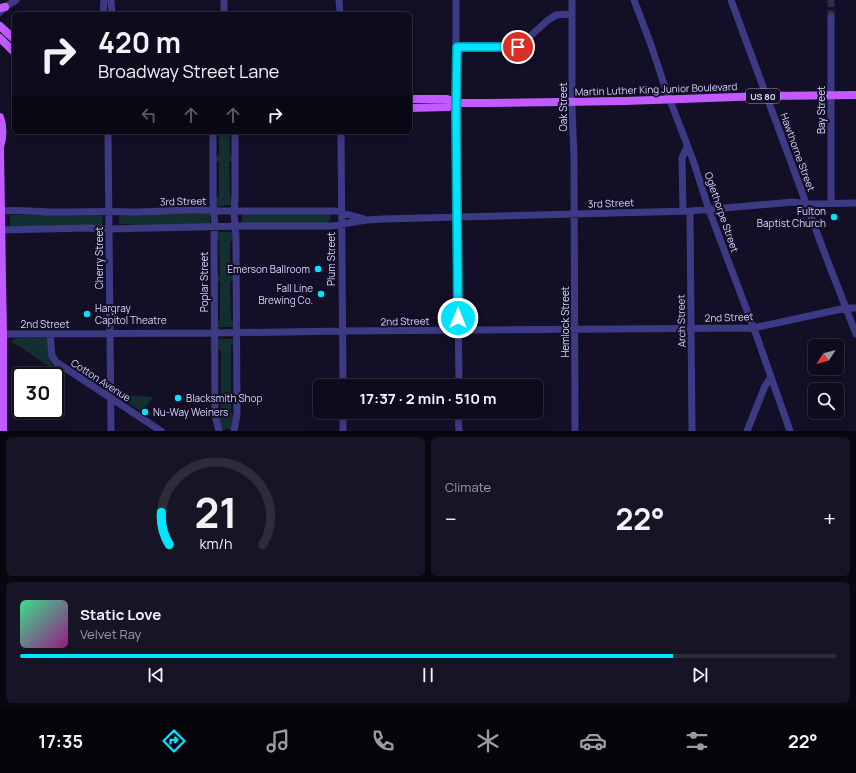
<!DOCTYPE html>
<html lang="en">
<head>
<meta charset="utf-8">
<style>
  :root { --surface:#0e0b1c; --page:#171425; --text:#f1f3f6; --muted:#9b9ba3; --line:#2e2b3b; --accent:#00e5ff }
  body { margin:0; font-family:Manrope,sans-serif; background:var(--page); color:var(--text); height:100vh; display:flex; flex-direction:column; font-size:15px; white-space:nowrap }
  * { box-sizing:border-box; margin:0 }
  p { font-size:13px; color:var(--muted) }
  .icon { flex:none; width:22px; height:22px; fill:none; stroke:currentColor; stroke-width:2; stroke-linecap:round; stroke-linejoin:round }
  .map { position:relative; height:431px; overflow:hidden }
  .details { display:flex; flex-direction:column; gap:6px; padding:6px; background:#08060f; flex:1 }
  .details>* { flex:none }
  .hud { position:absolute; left:12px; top:12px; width:400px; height:122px; border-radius:6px; box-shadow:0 2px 10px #0003,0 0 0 1px var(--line); background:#0e0b1c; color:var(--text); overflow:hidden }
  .needle { width:26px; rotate:234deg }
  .tools { position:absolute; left:808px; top:339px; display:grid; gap:8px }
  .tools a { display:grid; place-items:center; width:36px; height:36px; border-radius:6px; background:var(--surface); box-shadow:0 2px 10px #0003,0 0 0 1px var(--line); font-size:20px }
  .speed { position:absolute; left:12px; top:367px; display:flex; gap:8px; font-size:20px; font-weight:700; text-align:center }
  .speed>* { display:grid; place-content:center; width:52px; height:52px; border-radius:50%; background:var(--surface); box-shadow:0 2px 10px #0003,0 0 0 1px var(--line); line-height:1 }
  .speed .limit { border:2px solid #111; border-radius:6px; background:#fff; color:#111 }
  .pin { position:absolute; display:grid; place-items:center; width:34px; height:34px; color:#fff; margin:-17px; border:2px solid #fff; border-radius:50%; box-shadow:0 1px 4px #0007 }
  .me { position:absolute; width:44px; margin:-22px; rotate:0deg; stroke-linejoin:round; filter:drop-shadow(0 0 3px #0008) }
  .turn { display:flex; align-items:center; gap:14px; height:84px; padding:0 20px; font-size:18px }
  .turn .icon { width:52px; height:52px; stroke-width:2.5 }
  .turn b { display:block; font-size:28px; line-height:34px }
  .lanes { display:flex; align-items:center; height:38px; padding:0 20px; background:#0003; justify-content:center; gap:20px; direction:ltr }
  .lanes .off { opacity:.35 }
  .big { font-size:30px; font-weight:700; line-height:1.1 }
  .details .widget { flex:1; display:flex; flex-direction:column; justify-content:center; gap:6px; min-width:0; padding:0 14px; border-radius:6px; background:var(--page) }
  .details .dial { align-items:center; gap:0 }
  .dial svg { height:104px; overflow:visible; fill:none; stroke:var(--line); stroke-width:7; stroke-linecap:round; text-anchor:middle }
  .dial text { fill:var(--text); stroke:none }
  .song { display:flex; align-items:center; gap:12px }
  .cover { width:48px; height:48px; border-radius:6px; background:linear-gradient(135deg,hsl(150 70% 55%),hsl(310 70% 35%)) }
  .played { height:4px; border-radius:2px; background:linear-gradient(90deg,var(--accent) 80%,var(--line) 80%) }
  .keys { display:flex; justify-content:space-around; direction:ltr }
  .heat { display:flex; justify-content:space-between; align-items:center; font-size:22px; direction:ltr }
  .details .tiles { flex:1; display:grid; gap:6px; grid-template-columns:1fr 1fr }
  .widget:last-child { grid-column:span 2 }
  .trip { position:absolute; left:313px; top:379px; width:230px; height:40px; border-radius:6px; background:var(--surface); box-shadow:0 2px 10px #0003,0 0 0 1px var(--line); font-weight:700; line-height:40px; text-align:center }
  .dock { display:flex; height:64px; justify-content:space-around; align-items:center; background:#06040b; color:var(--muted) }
  .dock .icon { width:28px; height:28px }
  .dock .selected { color:var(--accent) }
  .dock b { font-size:18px; color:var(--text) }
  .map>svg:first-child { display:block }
  .green { fill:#12302f }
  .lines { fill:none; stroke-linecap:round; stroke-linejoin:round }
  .minor-tunnel { stroke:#312d47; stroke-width:7; stroke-dasharray:7 3.5; stroke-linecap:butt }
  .minor { stroke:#3d3a85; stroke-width:7 }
  .major { stroke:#c25bff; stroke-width:8 }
  .route-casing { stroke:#0095a6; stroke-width:10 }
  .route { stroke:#00e5ff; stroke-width:7 }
  .poi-dot { fill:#00e5ff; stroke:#130f26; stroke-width:1.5 }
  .labels { text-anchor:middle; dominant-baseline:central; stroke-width:4; stroke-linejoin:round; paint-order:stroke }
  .shield { fill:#130f26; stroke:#9e99be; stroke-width:1 }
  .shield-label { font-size:9px; font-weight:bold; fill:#d9d4ff }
  .street-label { font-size:10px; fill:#d9d4ff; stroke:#130f26 }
  .poi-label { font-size:10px; fill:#d9d4ff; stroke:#130f26; text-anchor:end }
</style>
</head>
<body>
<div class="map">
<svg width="856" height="431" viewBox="0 0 856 431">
  <rect width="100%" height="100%" fill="#130f26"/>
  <path class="green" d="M 219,132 L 229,132 L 230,156 L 232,156 L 233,161 L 229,161 L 230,197 L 233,197 L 232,205 L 231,205 L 219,206 L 216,204 L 216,197 L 219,197 L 219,161 L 215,161 L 216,157 L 219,156 Z
    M 209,213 L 210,214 L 210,224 L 137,226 L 127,224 L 119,224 L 119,215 Z
    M 242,213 L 329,214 L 331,218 L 330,221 L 327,223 L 242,224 Z
    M 102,214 L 103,226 L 10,227 L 10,215 Z
    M 221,232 L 231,232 L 233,233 L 233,241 L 230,241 L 230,276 L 233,276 L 233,281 L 230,281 L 231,320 L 233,321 L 234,326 L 233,327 L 218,327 L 217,321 L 220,320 L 220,281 L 216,281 L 217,277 L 220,276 L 219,240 L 217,240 L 217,233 Z
    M 19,338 L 47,338 L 49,343 L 50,360 L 55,371 L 18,345 L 13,344 L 12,340 Z
    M 219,339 L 232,339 L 233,340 L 234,345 L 231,345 L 231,413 L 234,416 L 231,429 L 226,429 L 225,430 L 223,430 L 221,428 L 218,415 L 221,416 L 221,351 L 217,348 L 218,340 Z
    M 126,395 L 153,397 L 142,412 L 124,400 Z"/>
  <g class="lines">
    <path class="minor-tunnel" d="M 831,0 L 831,17"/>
    <path class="minor" d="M 111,0 L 112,14
      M 224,0 L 224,14
      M 339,0 L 340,14
      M 456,0 L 456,112 L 459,386
      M 572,0 L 572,109 L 574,156 L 575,431
      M 634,0 L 651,45 L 666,90 L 693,160 L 709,210 L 757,337 L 790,431
      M 731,0 L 823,249 L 856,334
      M 0,12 L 5,7 L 16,0
      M 103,14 L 104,0
      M 831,17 L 831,203
      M 457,47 L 518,47 L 547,21 L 556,15 L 572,14
      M 108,132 L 111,431
      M 213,132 L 213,202 L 215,225 L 214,237 L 215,416 L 219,431
      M 341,132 L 343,386
      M 0,211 C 18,209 37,212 55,212 C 80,212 106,211 131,212 C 161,212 191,208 220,211 L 336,211 L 364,219
      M 683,211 L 682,158 L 687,147
      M 690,211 L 692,431
      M 0,230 L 89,228 L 109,229 L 241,226 L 331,226 L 366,220 L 383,219 L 690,211 L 793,202 L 807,204 L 856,203
      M 3,334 L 215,333 L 342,331 L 753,328 L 846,308 L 856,308
      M 50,334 L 52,356 L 56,362 L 161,431
      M 343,412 L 343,431
      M 458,412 L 459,431
      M 234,431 L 237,415 L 236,236 L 234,214 L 235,199 L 235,132
      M 747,431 L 765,386 L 771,377"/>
    <path class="major" d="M 0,8 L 5,7
      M 0,26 L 14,39
      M 0,38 L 14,52
      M 410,99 L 447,99 L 457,103 L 486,103 L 625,101 L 766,96 L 856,95
      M 410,108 L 448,107 L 457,103
      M 0,117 C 4,128 3,137 0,147
      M 0,150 L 2,282 L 3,334 L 3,431"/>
  </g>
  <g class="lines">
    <defs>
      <path id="route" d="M 458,318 L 456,112 L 457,47 L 518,47"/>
    </defs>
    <use href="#route" class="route-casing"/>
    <use href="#route" class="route"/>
  </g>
  <g class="poi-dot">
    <circle cx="834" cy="217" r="4"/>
    <circle cx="318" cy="269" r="4"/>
    <circle cx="321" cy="294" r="4"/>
    <circle cx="87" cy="314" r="4"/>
    <circle cx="178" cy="398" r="4"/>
    <circle cx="145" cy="412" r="4"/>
  </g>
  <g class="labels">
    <rect class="shield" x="746" y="89" width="34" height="14" rx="3"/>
    <g class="shield-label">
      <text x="763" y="96">US 80</text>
    </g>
    <g class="street-label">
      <text transform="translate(656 89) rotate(-2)">Martin Luther King Junior Boulevard</text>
      <text transform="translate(563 107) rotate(-90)">Oak Street</text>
      <text transform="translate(821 110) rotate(-90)">Bay Street</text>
      <text transform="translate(798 152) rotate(70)">Hawthorne Street</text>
      <text transform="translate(183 201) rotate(-1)">3rd Street</text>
      <text transform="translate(611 203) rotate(-2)">3rd Street</text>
      <text transform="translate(722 212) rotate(71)">Oglethorpe Street</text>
      <text transform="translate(99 258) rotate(-90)">Cherry Street</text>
      <text transform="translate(331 259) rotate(-90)">Plum Street</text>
      <text transform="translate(204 282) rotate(-90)">Poplar Street</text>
      <text transform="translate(729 317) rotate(-2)">2nd Street</text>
      <text transform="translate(405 321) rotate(-1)">2nd Street</text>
      <text transform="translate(681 321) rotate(-91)">Arch Street</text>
      <text transform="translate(565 322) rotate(-90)">Hemlock Street</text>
      <text x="45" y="324">2nd Street</text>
      <text transform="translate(101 380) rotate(33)">Cotton Avenue</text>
    </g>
    <g class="poi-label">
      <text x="826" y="211">Fulton<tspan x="826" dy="12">Baptist Church</tspan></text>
      <text x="310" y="269">Emerson Ballroom</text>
      <text x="313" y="288">Fall Line<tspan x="313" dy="12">Brewing Co.</tspan></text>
      <text x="95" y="308" text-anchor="start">Hargray<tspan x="95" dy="12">Capitol Theatre</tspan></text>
      <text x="186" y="398" text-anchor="start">Blacksmith Shop</text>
      <text x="153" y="412" text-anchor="start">Nu-Way Weiners</text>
    </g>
  </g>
</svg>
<div class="tools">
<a><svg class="needle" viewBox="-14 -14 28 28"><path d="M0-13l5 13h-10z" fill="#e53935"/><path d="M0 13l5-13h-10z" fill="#9b9ba3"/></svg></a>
<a><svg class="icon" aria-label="search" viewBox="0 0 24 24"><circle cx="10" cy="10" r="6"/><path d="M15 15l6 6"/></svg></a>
</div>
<div class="speed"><div class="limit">30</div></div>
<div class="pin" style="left:518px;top:47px;background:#d93025"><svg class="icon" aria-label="arrive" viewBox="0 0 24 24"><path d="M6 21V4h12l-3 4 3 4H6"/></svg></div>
<svg class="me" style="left:458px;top:318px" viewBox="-20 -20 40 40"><circle r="17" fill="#00e5ff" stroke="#fff" stroke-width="3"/><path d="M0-11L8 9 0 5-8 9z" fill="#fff"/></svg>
<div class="trip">17:37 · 2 min · 510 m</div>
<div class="hud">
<div class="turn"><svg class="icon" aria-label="right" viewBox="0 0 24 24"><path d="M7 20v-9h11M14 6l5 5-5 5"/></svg><div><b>420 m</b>Broadway Street Lane</div></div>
<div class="lanes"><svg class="icon off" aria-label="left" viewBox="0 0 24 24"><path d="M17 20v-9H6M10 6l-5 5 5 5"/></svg><svg class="icon off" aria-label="ahead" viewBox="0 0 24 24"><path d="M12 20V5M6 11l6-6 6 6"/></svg><svg class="icon off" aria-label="ahead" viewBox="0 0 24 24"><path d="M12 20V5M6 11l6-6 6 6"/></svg><svg class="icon" aria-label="right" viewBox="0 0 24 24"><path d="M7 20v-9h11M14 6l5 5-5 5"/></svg></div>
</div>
</div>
<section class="details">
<div class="tiles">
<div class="widget dial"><svg viewBox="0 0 100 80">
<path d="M14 69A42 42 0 1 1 86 69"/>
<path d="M14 69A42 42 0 0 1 8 44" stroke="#00e5ff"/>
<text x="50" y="56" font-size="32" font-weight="700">21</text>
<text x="50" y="72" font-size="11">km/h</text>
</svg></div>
<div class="widget"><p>Climate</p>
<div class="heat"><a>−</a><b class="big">22°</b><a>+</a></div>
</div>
<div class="widget">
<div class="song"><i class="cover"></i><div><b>Static Love</b><p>Velvet Ray</p></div></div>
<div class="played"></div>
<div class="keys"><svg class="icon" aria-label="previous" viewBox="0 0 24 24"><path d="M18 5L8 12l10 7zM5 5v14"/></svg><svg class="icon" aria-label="pause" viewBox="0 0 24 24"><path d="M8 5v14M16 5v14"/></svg><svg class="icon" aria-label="next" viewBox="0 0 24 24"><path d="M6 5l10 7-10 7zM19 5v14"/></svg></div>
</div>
</div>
</section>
<nav class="dock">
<b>17:35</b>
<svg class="icon selected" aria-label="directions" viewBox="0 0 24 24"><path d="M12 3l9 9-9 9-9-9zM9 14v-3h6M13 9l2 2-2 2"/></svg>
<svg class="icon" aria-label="music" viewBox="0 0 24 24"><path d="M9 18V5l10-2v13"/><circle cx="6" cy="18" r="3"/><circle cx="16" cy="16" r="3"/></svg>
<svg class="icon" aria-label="phone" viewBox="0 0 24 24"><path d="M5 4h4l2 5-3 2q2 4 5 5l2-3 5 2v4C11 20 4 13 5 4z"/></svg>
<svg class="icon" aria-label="climate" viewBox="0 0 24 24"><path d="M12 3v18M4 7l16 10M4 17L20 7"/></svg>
<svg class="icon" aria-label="car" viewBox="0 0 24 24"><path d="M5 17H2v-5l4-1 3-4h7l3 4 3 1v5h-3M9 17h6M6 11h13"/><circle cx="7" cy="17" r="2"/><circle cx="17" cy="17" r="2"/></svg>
<svg class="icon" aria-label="filters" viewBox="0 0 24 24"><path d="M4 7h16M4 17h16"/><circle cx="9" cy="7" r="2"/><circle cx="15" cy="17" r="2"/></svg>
<b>22°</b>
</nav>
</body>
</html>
